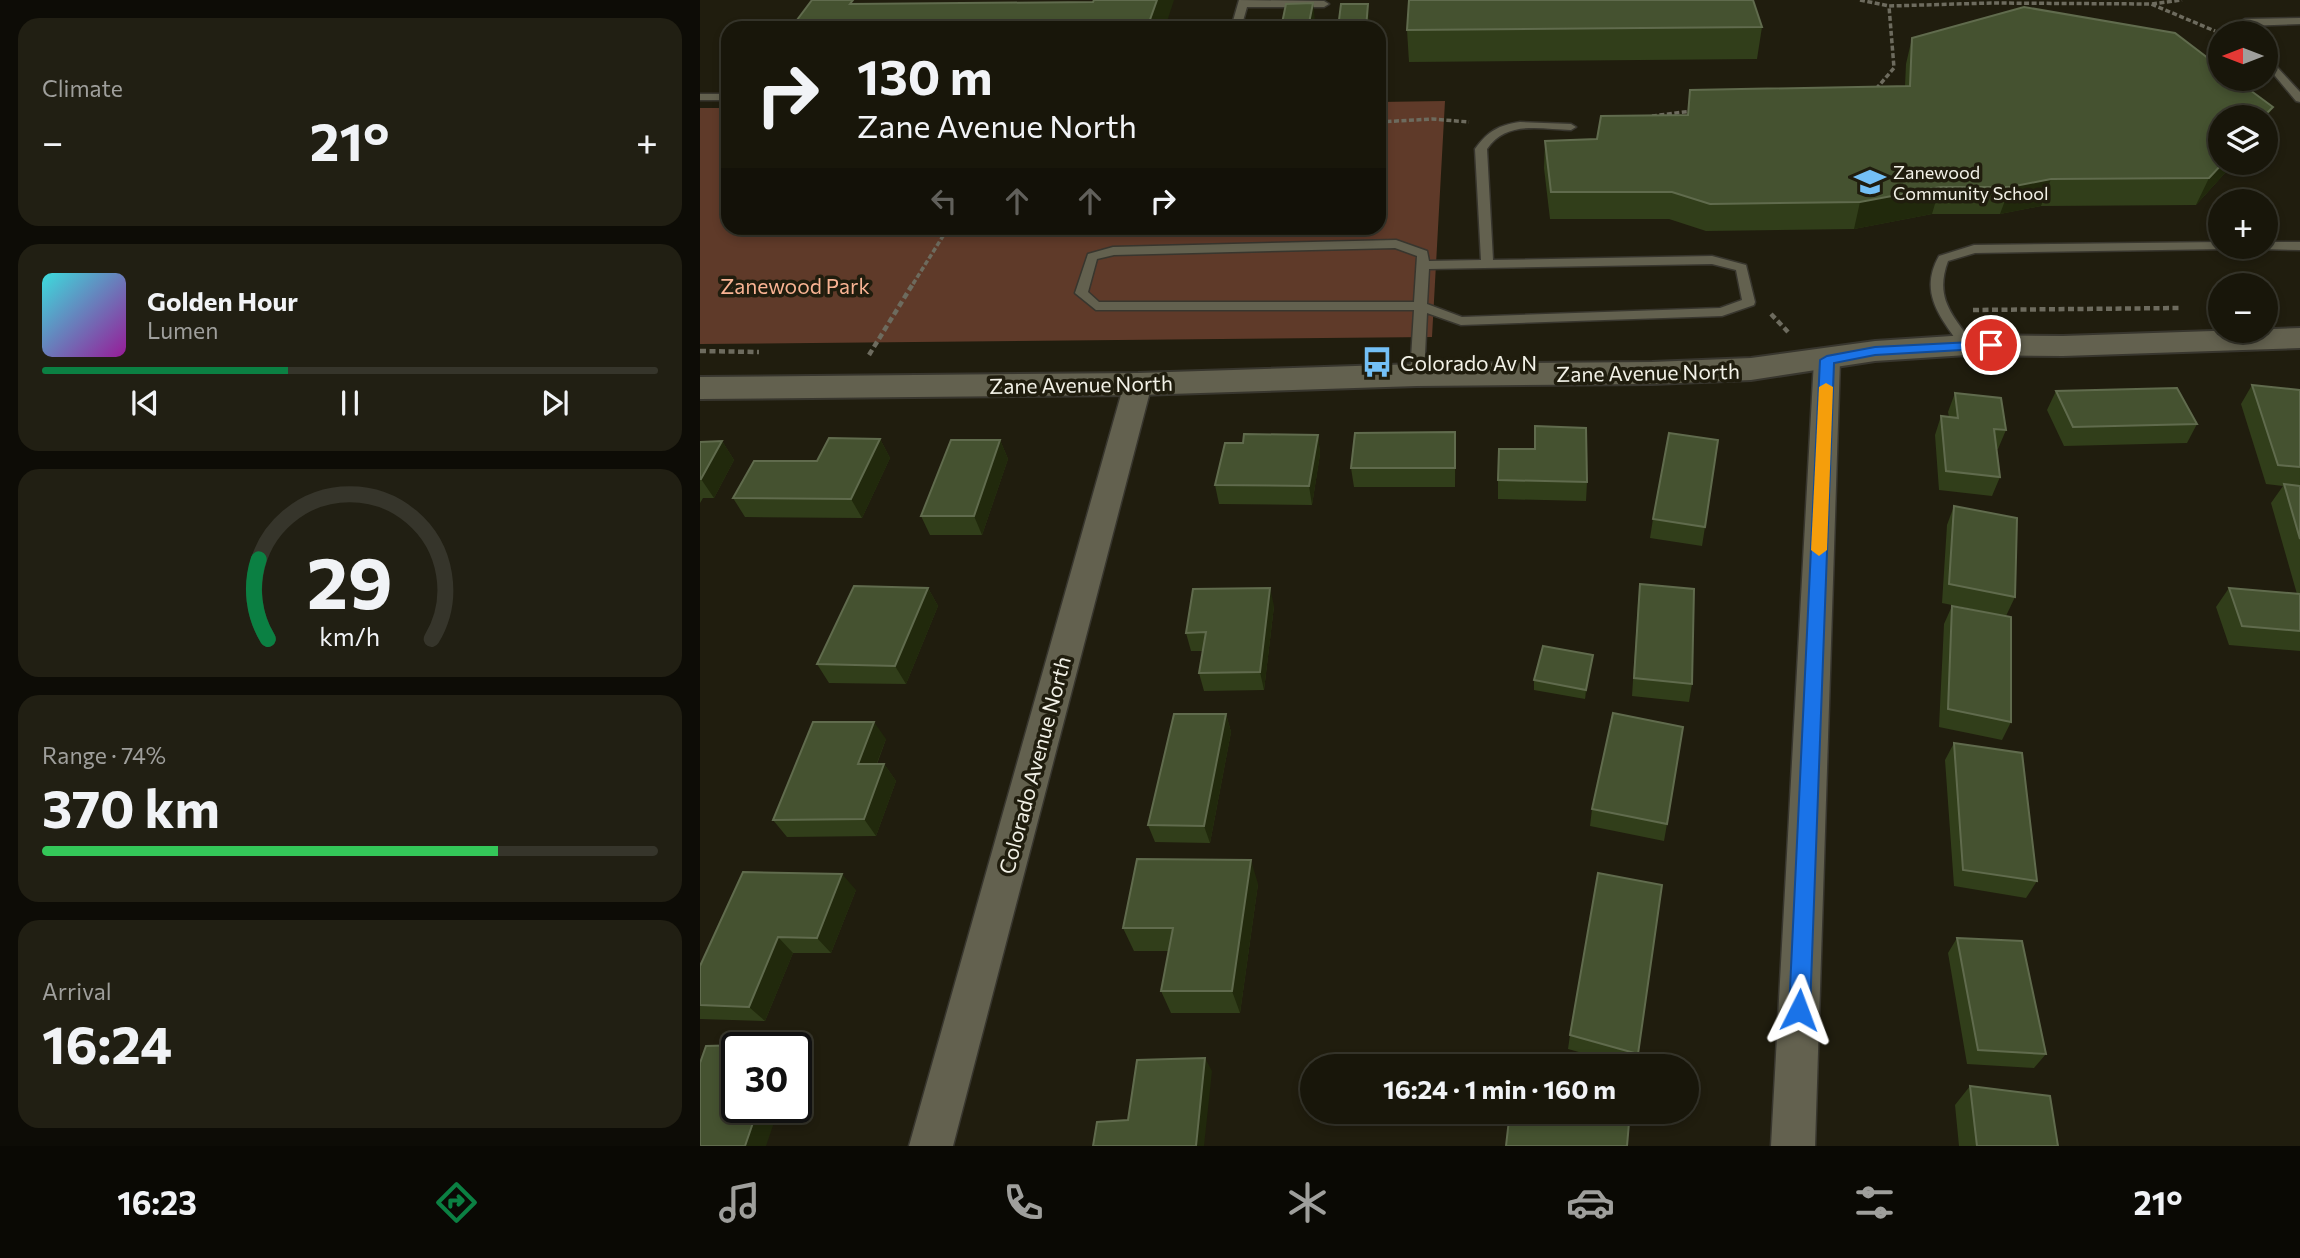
<!DOCTYPE html>
<html lang="en">
<head>
<meta charset="utf-8">
<style>
  :root { --surface:#18160a; --page:#211f13; --text:#f1f3f6; --muted:#9f9f9c; --line:#36352b; --accent:#0b8043 }
  body { margin:0; font-family:Commissioner,sans-serif; background:var(--page); color:var(--text); height:100vh; display:flex; flex-direction:column; font-size:26px; white-space:nowrap }
  * { box-sizing:border-box; margin:0 }
  p { font-size:23px; color:var(--muted) }
  .icon { flex:none; width:38px; height:38px; fill:none; stroke:currentColor; stroke-width:2; stroke-linecap:round; stroke-linejoin:round }
  .map { position:relative; flex:1; overflow:hidden }
  .details { display:flex; flex-direction:column; gap:18px; padding:18px; background:#0d0c06; width:700px }
  .details>* { flex:none }
  .hud { position:absolute; left:21px; top:21px; width:665px; height:214px; border-radius:21px; box-shadow:0 4px 10px #0003,0 0 0 2px var(--line); background:#18160a; color:var(--text); overflow:hidden }
  .needle { width:46px; rotate:270deg }
  .fabs { position:absolute; left:1508px; top:21px; display:grid; gap:14px }
  .fabs a { display:grid; place-items:center; width:70px; height:70px; border-radius:50%; background:var(--surface); box-shadow:0 4px 10px #0003,0 0 0 2px var(--line); font-size:35px }
  .speed { position:absolute; left:21px; top:1032px; display:flex; gap:14px; font-size:35px; font-weight:700; text-align:center }
  .speed>* { display:grid; place-content:center; width:91px; height:91px; border-radius:50%; background:var(--surface); box-shadow:0 4px 10px #0003,0 0 0 2px var(--line); line-height:1 }
  .speed .limit { border:4px solid #111; border-radius:10px; background:#fff; color:#111 }
  .pin { position:absolute; display:grid; place-items:center; width:60px; height:60px; color:#fff; margin:-30px; border:4px solid #fff; border-radius:50%; box-shadow:0 2px 7px #0007 }
  .me { position:absolute; width:77px; margin:-38px; rotate:3deg; stroke-linejoin:round; filter:drop-shadow(0 0 5px #0008) }
  .turn { display:flex; align-items:center; gap:24px; height:147px; padding:0 21px; font-size:32px }
  .turn .icon { width:91px; height:91px; stroke-width:2.5 }
  .turn b { display:block; font-size:49px; line-height:60px }
  .lanes { display:flex; align-items:center; height:66px; padding:0 21px; background:#0003; justify-content:center; gap:35px; direction:ltr }
  .lanes .off { opacity:.35 }
  .big { font-size:52px; font-weight:700; line-height:1.1 }
  .details .widget { flex:1; display:flex; flex-direction:column; justify-content:center; gap:10px; min-width:0; padding:0 24px; border-radius:21px; background:var(--page) }
  .details .dial { align-items:center; gap:0 }
  .dial svg { height:182px; overflow:visible; fill:none; stroke:var(--line); stroke-width:7; stroke-linecap:round; text-anchor:middle }
  .dial text { fill:var(--text); stroke:none }
  .song { display:flex; align-items:center; gap:21px }
  .cover { width:84px; height:84px; border-radius:10px; background:linear-gradient(135deg,hsl(180 70% 55%),hsl(300 70% 35%)) }
  .played { height:7px; border-radius:4px; background:linear-gradient(90deg,var(--accent) 40%,var(--line) 40%) }
  .keys { display:flex; justify-content:space-around; direction:ltr }
  .heat { display:flex; justify-content:space-between; align-items:center; font-size:38px; direction:ltr }
  .charge { height:10px; border-radius:5px; background:linear-gradient(90deg,#34c759 74%,var(--line) 0) }
  .trip { position:absolute; left:600px; top:1054px; width:399px; height:70px; border-radius:35px; background:var(--surface); box-shadow:0 4px 10px #0003,0 0 0 2px var(--line); font-weight:700; line-height:70px; text-align:center }
  .tabs { display:flex; height:112px; justify-content:space-around; align-items:center; background:#0a0904; color:var(--muted) }
  .tabs .icon { width:49px; height:49px }
  .tabs .selected { color:var(--accent) }
  .tabs b { font-size:32px; color:var(--text) }
  main { display:flex; flex:1; min-height:0 }
  .map>svg:first-child { display:block }
  .green { fill:#5f3a29 }
  .lines { fill:none; stroke-linecap:round; stroke-linejoin:round }
  .lane-casing { stroke:#38362e; stroke-width:3 }
  .street-casing { stroke:#38362e; stroke-width:3 }
  .secondary-casing { stroke:#38362e; stroke-width:4 }
  .path-far1 { stroke:#6d6b5e; stroke-width:3.5; stroke-dasharray:5 2.5; stroke-linecap:butt }
  .path { stroke:#6d6b5e; stroke-width:4.5; stroke-dasharray:6 3.5; stroke-linecap:butt }
  .lane { fill:#63614f; fill-rule:evenodd }
  .street { fill:#63614f; fill-rule:evenodd }
  .secondary { fill:#63614f; fill-rule:evenodd }
  .wall { fill:#313e1a }
  .shaded-wall { fill:#21290c }
  .building { fill:#455230; stroke:#606b4d; stroke-width:2 }
  .route { fill:#1a73e8; stroke:#114b97; stroke-width:2 }
  .slow { fill:#f59e0b }
  .labels { text-anchor:middle; dominant-baseline:central; stroke-width:7; stroke-linejoin:round; paint-order:stroke }
  .far-poi-label { font-size:18px; fill:#f2f1e7; stroke:#201d0e; text-anchor:start }
  .park-label { font-size:21px; fill:#f9b393; stroke:#201d0e }
  .poi-label { font-size:21px; fill:#f2f1e7; stroke:#201d0e; text-anchor:start }
  .street-label { font-size:21px; fill:#f2f1e7; stroke:#201d0e }
</style>
</head>
<body>
<main>
<section class="details">
<div class="widget"><p>Climate</p>
<div class="heat"><a>−</a><b class="big">21°</b><a>+</a></div>
</div>
<div class="widget">
<div class="song"><i class="cover"></i><div><b>Golden Hour</b><p>Lumen</p></div></div>
<div class="played"></div>
<div class="keys"><svg class="icon" aria-label="previous" viewBox="0 0 24 24"><path d="M18 5L8 12l10 7zM5 5v14"/></svg><svg class="icon" aria-label="pause" viewBox="0 0 24 24"><path d="M8 5v14M16 5v14"/></svg><svg class="icon" aria-label="next" viewBox="0 0 24 24"><path d="M6 5l10 7-10 7zM19 5v14"/></svg></div>
</div>
<div class="widget dial"><svg viewBox="0 0 100 80">
<path d="M14 69A42 42 0 1 1 86 69"/>
<path d="M14 69A42 42 0 0 1 10 34" stroke="#0b8043"/>
<text x="50" y="56" font-size="32" font-weight="700">29</text>
<text x="50" y="72" font-size="11">km/h</text>
</svg></div>
<div class="widget"><p>Range · 74%</p><b class="big">370 km</b><div class="charge"></div></div>
<div class="widget"><p>Arrival</p><b class="big">16:24</b></div>
</section>
<div class="map">
<svg width="1600" height="1146" viewBox="0 0 1600 1146">
  <rect width="100%" height="100%" fill="#201d0e"/>
  <path class="green" d="M 745,101 L 732,337 L 0,344 L 0,108 L 28,108 L 28,228 L 679,228 L 679,102 Z"/>
  <g class="lines">
    <defs>
      <path id="lane" d="M 539,0 L 624,1 L 629,4 L 624,7 L 547,7 L 541,28 L 531,28 Z
        M 1600,18 L 1600,24 L 1545,26 L 1551,33 L 1541,33 L 1534,25 L 1545,19 Z
        M 1566,55 L 1600,92 L 1600,102 L 1596,101 L 1566,65 Z
        M 0,94 L 28,94 L 28,100 L 0,100 Z
        M 820,122 L 871,124 L 876,127 L 871,130 C 841,129 806,120 787,149 L 793,260 L 1012,256 L 1046,265 L 1055,302 L 1054,305 L 1022,316 L 761,325 L 727,313 L 724,375 L 717,379 L 710,375 L 714,310 L 396,310 L 375,293 L 388,254 L 413,247 L 696,240 L 727,251 L 729,261 L 781,260 L 775,149 C 788,131 799,125 820,122 ZM 695,248 L 717,256 L 714,302 L 399,302 L 388,292 L 397,259 L 414,255 ZM 1012,264 L 1036,270 L 1042,300 L 1020,308 L 762,317 L 727,304 L 729,269 Z
        M 1521,242 L 1521,247 L 1527,247 L 1525,249 L 1275,253 L 1248,261 C 1234,299 1253,315 1274,345 L 1267,349 L 1262,348 C 1241,318 1218,293 1239,256 L 1274,245 Z
        M 1566,242 L 1600,242 L 1600,250 L 1562,249 L 1560,247 L 1566,247 Z"/>
      <path id="street" d="M 1127,351 L 1137,354 L 1140,360 L 1115,1146 L 1071,1146 L 1114,360 L 1117,354 Z
        M 438,375 L 448,378 L 452,384 L 253,1146 L 209,1146 L 424,384 L 428,378 Z"/>
      <path id="secondary" d="M 1600,328 L 1600,348 L 1363,356 L 1267,355 L 1175,361 L 1051,380 L 952,384 L 717,386 L 438,395 L 0,399 L 0,377 L 438,373 L 717,364 L 952,362 L 1051,358 L 1175,341 L 1267,335 L 1363,336 Z"/>
    </defs>
    <use href="#lane" class="lane-casing"/>
    <use href="#street" class="street-casing"/>
    <use href="#secondary" class="secondary-casing"/>
    <path class="path-far1" d="M 1160,0 L 1189,6
      M 1452,4 L 1482,0
      M 1176,89 L 1194,68 L 1189,6 L 1291,3 L 1451,4 L 1515,31
      M 952,116 L 992,111
      M 679,122 L 732,119 L 769,122
      M 213,284 L 248,228"/>
    <path class="path" d="M 1273,310 L 1481,308
      M 1071,314 L 1088,332
      M 0,351 L 59,352
      M 169,355 L 214,282"/>
    <use href="#lane" class="lane"/>
    <use href="#street" class="street"/>
    <use href="#secondary" class="secondary"/>
  </g>
  <path class="wall" d="M 1062,27 L 1057,59 L 709,62 L 707,30 Z
    M 1212,38 L 1521,163 L 1534,163 L 1496,205 L 1341,206 L 1300,214 L 1232,214 L 1154,229 L 1006,231 L 969,219 L 850,219 L 844,168 L 845,141 L 897,139 L 987,115 L 1205,86 L 1206,64 Z
    M 1552,385 L 1600,390 L 1600,651 L 1529,645 L 1516,607 L 1529,588 L 1597,594 L 1571,503 L 1583,486 L 1566,484 L 1541,404 Z
    M 1356,391 L 1497,424 L 1487,443 L 1364,446 L 1347,410 Z
    M 1255,393 L 1306,430 L 1298,449 L 1296,449 L 1300,477 L 1292,496 L 1239,490 L 1235,435 L 1241,416 L 1249,417 L 1248,412 Z
    M 755,432 L 755,487 L 654,487 L 651,468 Z
    M 618,435 L 620,454 L 612,505 L 519,504 L 515,485 L 543,443 Z
    M 180,439 L 190,458 L 162,518 L 45,517 L 33,498 L 117,461 Z
    M 300,440 L 308,459 L 282,535 L 230,535 L 221,516 Z
    M 22,441 L 34,460 L 14,498 L 3,498 L 0,503 L 0,442 Z
    M 798,480 L 887,482 L 886,501 L 798,499 Z
    M 1254,506 L 1315,597 L 1306,616 L 1242,603 L 1247,525 Z
    M 953,519 L 1005,527 L 1002,546 L 950,538 Z
    M 940,584 L 992,684 L 989,702 L 932,696 L 938,603 Z
    M 228,588 L 238,606 L 206,684 L 129,683 L 117,664 Z
    M 574,606 L 564,690 L 504,691 L 499,673 L 503,651 L 491,651 L 486,633 Z
    M 1252,606 L 1311,722 L 1302,740 L 1239,727 L 1244,624 Z
    M 893,655 L 885,699 L 834,690 L 834,680 Z
    M 526,714 L 531,732 L 510,843 L 455,842 L 448,825 Z
    M 186,739 L 177,764 L 184,764 L 196,781 L 176,836 L 87,837 L 73,820 Z
    M 1254,743 L 1337,881 L 1326,898 L 1254,886 L 1245,760 Z
    M 892,809 L 967,824 L 964,841 L 890,826 Z
    M 558,884 L 540,1013 L 471,1013 L 461,991 L 469,951 L 434,951 L 423,928 Z
    M 156,890 L 131,953 L 93,953 L 65,1021 L 0,1019 L 0,966 Z
    M 1257,938 L 1346,1054 L 1334,1068 L 1267,1064 L 1248,953 Z
    M 870,1035 L 938,1054 L 936,1066 L 929,1066 L 868,1049 Z
    M 1270,1086 L 1358,1146 L 1259,1146 L 1255,1105 Z"/>
  <path class="shaded-wall" d="M 457,0 L 474,0 L 465,28 L 447,28 Z
    M 613,3 L 615,21 L 613,28 L 608,28 Z
    M 668,4 L 669,21 L 669,28 L 666,28 Z
    M 1573,107 L 1566,120 L 1566,117 L 1563,117 Z
    M 1523,163 L 1534,163 L 1496,205 L 1509,178 Z
    M 1351,179 L 1341,206 L 1300,214 L 1310,187 Z
    M 1240,187 L 1232,214 L 1154,229 L 1160,202 Z
    M 755,432 L 756,451 L 755,487 Z
    M 618,435 L 620,454 L 612,505 L 609,486 Z
    M 180,439 L 190,458 L 162,518 L 151,499 Z
    M 300,440 L 308,459 L 282,535 L 274,516 Z
    M 22,441 L 34,460 L 14,498 L 1,479 Z
    M 228,588 L 238,606 L 206,684 L 195,666 Z
    M 570,588 L 574,606 L 564,690 L 560,672 Z
    M 893,655 L 892,664 L 885,699 L 886,690 Z
    M 526,714 L 531,732 L 510,843 L 504,826 Z
    M 174,722 L 186,739 L 170,781 L 158,764 Z
    M 184,764 L 196,781 L 176,836 L 164,819 Z
    M 551,860 L 558,884 L 540,1013 L 532,991 Z
    M 142,874 L 156,890 L 131,953 L 117,938 Z
    M 78,937 L 93,953 L 65,1021 L 49,1007 Z
    M 505,1058 L 512,1071 L 504,1146 L 496,1146 Z
    M 58,1108 L 79,1108 L 66,1146 L 45,1146 Z"/>
  <path class="building" d="M 112,0 L 153,0 L 150,4 L 393,2 L 394,0 L 457,0 L 447,28 L 91,28 Z
    M 709,0 L 1053,0 L 1062,27 L 707,30 Z
    M 613,3 L 608,28 L 581,28 L 586,4 Z
    M 641,4 L 668,4 L 666,28 L 638,28 Z
    M 1324,7 L 1475,33 L 1521,68 L 1521,79 L 1535,79 L 1573,107 L 1563,117 L 1521,117 L 1521,163 L 1523,163 L 1509,178 L 1351,179 L 1310,187 L 1240,187 L 1160,202 L 1010,204 L 972,192 L 851,192 L 845,141 L 897,139 L 901,116 L 988,115 L 990,90 L 1210,86 L 1212,38 Z
    M 1552,385 L 1600,390 L 1600,467 L 1578,465 Z
    M 1477,388 L 1497,424 L 1373,427 L 1356,391 Z
    M 1255,393 L 1301,398 L 1306,430 L 1294,429 L 1300,477 L 1246,471 L 1241,416 L 1258,418 Z
    M 835,426 L 886,428 L 887,482 L 798,480 L 799,449 L 835,449 Z
    M 755,432 L 755,468 L 651,468 L 655,433 Z
    M 969,433 L 1018,440 L 1005,527 L 953,519 Z
    M 544,434 L 618,435 L 609,486 L 515,485 L 525,443 L 543,443 Z
    M 129,438 L 180,439 L 151,499 L 33,498 L 54,461 L 117,461 Z
    M 251,440 L 300,440 L 274,516 L 221,516 Z
    M 22,441 L 1,479 L 0,479 L 0,442 Z
    M 1584,484 L 1600,486 L 1600,539 Z
    M 1254,506 L 1317,518 L 1315,597 L 1249,584 Z
    M 940,584 L 994,589 L 992,684 L 934,678 Z
    M 154,586 L 228,588 L 195,666 L 117,664 Z
    M 570,588 L 560,672 L 499,673 L 506,632 L 486,633 L 493,589 Z
    M 1529,588 L 1600,594 L 1600,631 L 1542,626 Z
    M 1252,606 L 1311,617 L 1311,722 L 1248,709 Z
    M 843,646 L 893,655 L 886,690 L 834,680 Z
    M 913,713 L 983,727 L 967,824 L 892,809 Z
    M 474,714 L 526,714 L 504,826 L 448,825 Z
    M 113,722 L 174,722 L 158,764 L 184,764 L 164,819 L 73,820 Z
    M 1254,743 L 1322,753 L 1337,881 L 1263,870 Z
    M 437,859 L 551,860 L 532,991 L 461,991 L 473,928 L 423,928 Z
    M 43,872 L 142,874 L 117,938 L 78,937 L 49,1007 L 0,1005 L 0,966 Z
    M 898,873 L 962,885 L 938,1054 L 870,1035 Z
    M 1257,938 L 1322,941 L 1346,1054 L 1278,1050 Z
    M 80,1044 L 79,1048 L 37,1048 L 37,1108 L 58,1108 L 45,1146 L 0,1146 L 0,1063 L 6,1046 Z
    M 842,1054 L 918,1066 L 841,1066 Z
    M 505,1058 L 496,1146 L 393,1146 L 397,1122 L 428,1120 L 437,1060 Z
    M 1270,1086 L 1350,1096 L 1358,1146 L 1277,1146 Z
    M 810,1111 L 820,1111 L 835,1114 L 835,1111 L 930,1111 L 927,1146 L 806,1146 Z"/>
  <path class="route" d="M 1291,341 L 1298,345 L 1296,348 L 1175,355 L 1134,363 L 1110,1010 L 1106,1018 L 1099,1021 L 1092,1018 L 1089,1010 L 1120,360 L 1127,356 L 1175,347 Z"/>
  <path class="slow" d="M 1126,383 L 1133,387 L 1127,550 L 1119,556 L 1111,550 L 1119,387 Z"/>
  <defs>
    <symbol id="school-bare" viewBox="-9 -9 18 18"><path d="M0-5L7-2L0 1L-7-2ZM-4 1L0 2.5L4 1V4Q0 6-4 4Z" fill="#74c0f6" stroke="#201d0e" stroke-width="2.5" paint-order="stroke"/></symbol>
    <symbol id="bus-bare" viewBox="-9 -9 18 18"><path d="M-5-6H5V4H4V6H2V4H-2V6H-4V4H-5ZM-3.5-4V0h7V-4ZM-3.5 1.2v1.5H-2V1.2ZM2 1.2v1.5H3.5V1.2Z" fill="#74c0f6" stroke="#201d0e" stroke-width="2.5" paint-order="stroke"/></symbol>
  </defs>
  <g fill-rule="evenodd">
    <use href="#school-bare" x="1148" y="160" width="44" height="44"/>
    <use href="#bus-bare" x="655" y="340" width="44" height="44"/>
  </g>
  <g class="labels">
    <g class="far-poi-label">
      <text x="1193" y="172">Zanewood<tspan x="1193" dy="21">Community School</tspan></text>
    </g>
    <g class="park-label">
      <text x="95" y="285">Zanewood Park</text>
    </g>
    <g class="poi-label">
      <text x="700" y="362">Colorado Av N</text>
    </g>
    <g class="street-label">
      <text transform="translate(948 372) rotate(-1)">Zane Avenue North</text>
      <text transform="translate(381 384) rotate(-1)">Zane Avenue North</text>
      <text transform="translate(334 765) rotate(-75)">Colorado Avenue North</text>
    </g>
  </g>
</svg>
<div class="fabs">
<a><svg class="needle" viewBox="-14 -14 28 28"><path d="M0-13l5 13h-10z" fill="#e53935"/><path d="M0 13l5-13h-10z" fill="#9f9f9c"/></svg></a>
<a><svg class="icon" aria-label="layers" viewBox="0 0 24 24"><path d="M12 4l9 5-9 5-9-5zM3 14l9 5 9-5"/></svg></a>
<a>+</a>
<a>−</a>
</div>
<div class="speed"><div class="limit">30</div></div>
<div class="pin" style="left:1291px;top:345px;background:#d93025"><svg class="icon" aria-label="arrive" viewBox="0 0 24 24"><path d="M6 21V4h12l-3 4 3 4H6"/></svg></div>
<svg class="me" style="left:1099px;top:1010px" viewBox="-20 -20 40 40"><path d="M0-17L14 15 0 8-14 15z" fill="#1a73e8" stroke="#fff" stroke-width="4"/></svg>
<div class="trip">16:24 · 1 min · 160 m</div>
<div class="hud">
<div class="turn"><svg class="icon" aria-label="right" viewBox="0 0 24 24"><path d="M7 20v-9h11M14 6l5 5-5 5"/></svg><div><b>130 m</b>Zane Avenue North</div></div>
<div class="lanes"><svg class="icon off" aria-label="left" viewBox="0 0 24 24"><path d="M17 20v-9H6M10 6l-5 5 5 5"/></svg><svg class="icon off" aria-label="ahead" viewBox="0 0 24 24"><path d="M12 20V5M6 11l6-6 6 6"/></svg><svg class="icon off" aria-label="ahead" viewBox="0 0 24 24"><path d="M12 20V5M6 11l6-6 6 6"/></svg><svg class="icon" aria-label="right" viewBox="0 0 24 24"><path d="M7 20v-9h11M14 6l5 5-5 5"/></svg></div>
</div>
</div>
</main>
<nav class="tabs">
<b>16:23</b>
<svg class="icon selected" aria-label="directions" viewBox="0 0 24 24"><path d="M12 3l9 9-9 9-9-9zM9 14v-3h6M13 9l2 2-2 2"/></svg>
<svg class="icon" aria-label="music" viewBox="0 0 24 24"><path d="M9 18V5l10-2v13"/><circle cx="6" cy="18" r="3"/><circle cx="16" cy="16" r="3"/></svg>
<svg class="icon" aria-label="phone" viewBox="0 0 24 24"><path d="M5 4h4l2 5-3 2q2 4 5 5l2-3 5 2v4C11 20 4 13 5 4z"/></svg>
<svg class="icon" aria-label="climate" viewBox="0 0 24 24"><path d="M12 3v18M4 7l16 10M4 17L20 7"/></svg>
<svg class="icon" aria-label="car" viewBox="0 0 24 24"><path d="M5 17H2v-5l4-1 3-4h7l3 4 3 1v5h-3M9 17h6M6 11h13"/><circle cx="7" cy="17" r="2"/><circle cx="17" cy="17" r="2"/></svg>
<svg class="icon" aria-label="filters" viewBox="0 0 24 24"><path d="M4 7h16M4 17h16"/><circle cx="9" cy="7" r="2"/><circle cx="15" cy="17" r="2"/></svg>
<b>21°</b>
</nav>
</body>
</html>
